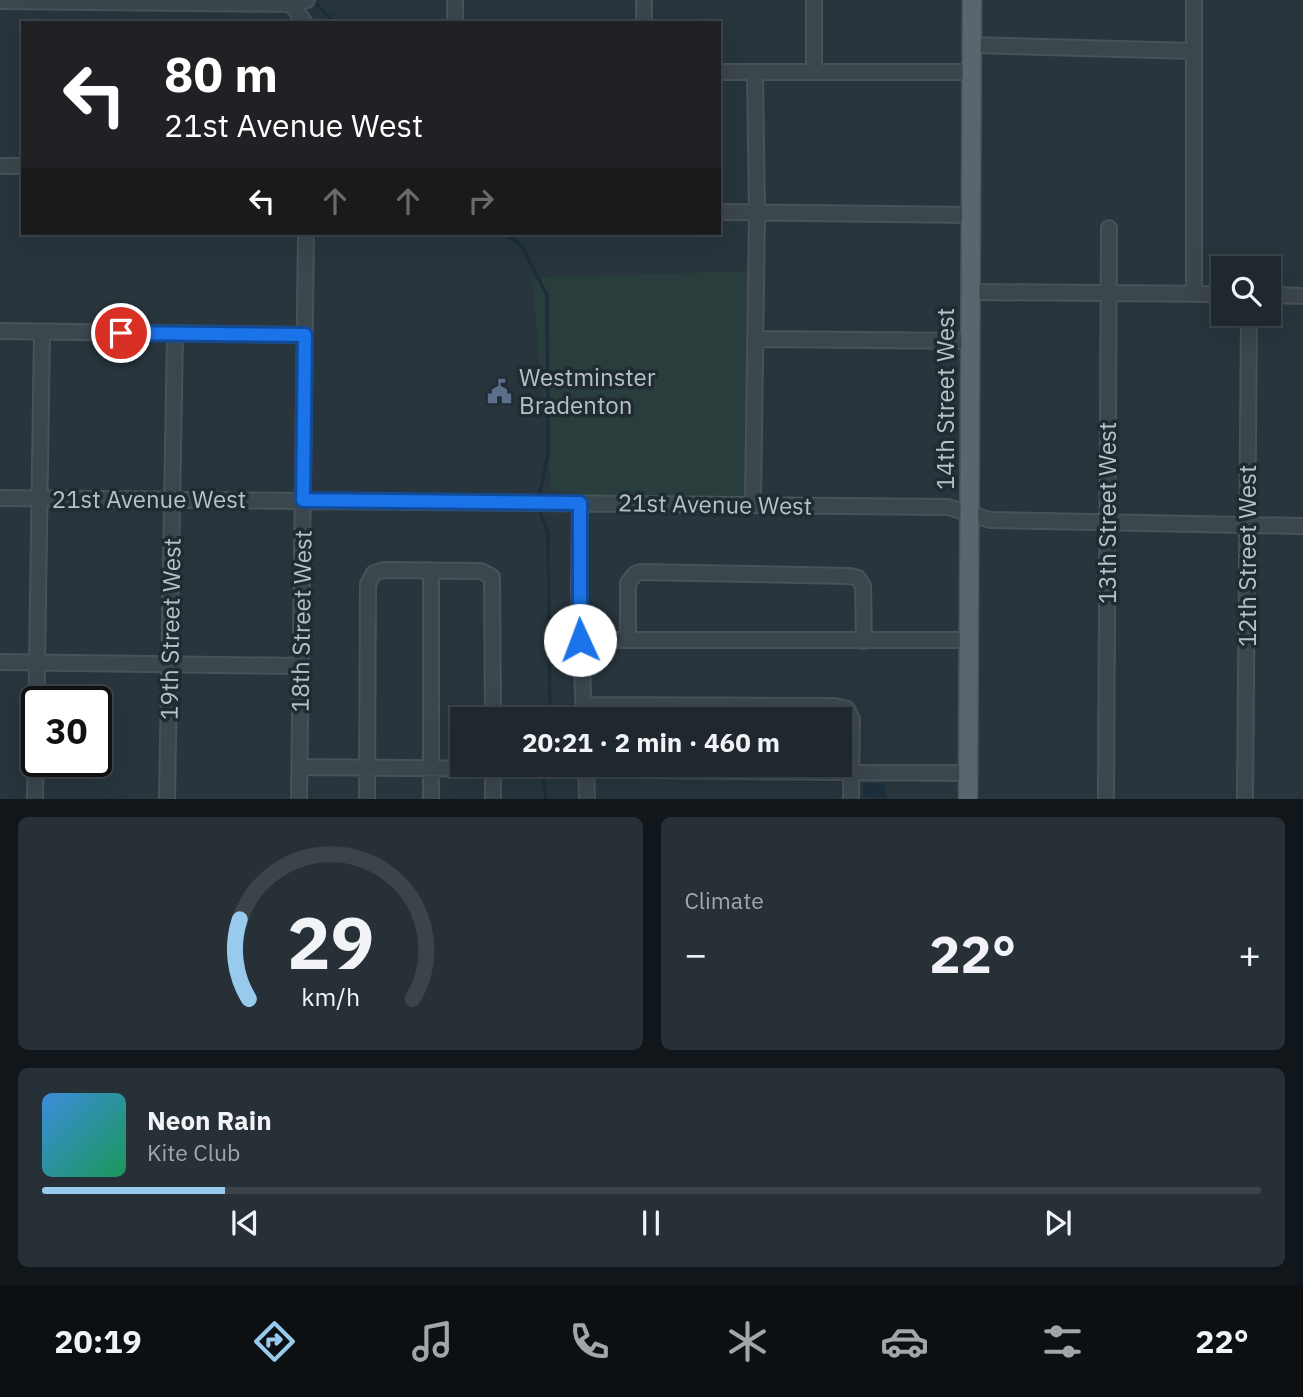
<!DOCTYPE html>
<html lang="en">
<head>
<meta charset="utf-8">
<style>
  :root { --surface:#1e282e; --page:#263036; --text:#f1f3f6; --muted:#a1a6aa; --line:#3c444a; --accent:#97caed }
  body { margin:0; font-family:"IBM Plex Sans",sans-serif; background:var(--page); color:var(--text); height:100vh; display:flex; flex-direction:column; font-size:26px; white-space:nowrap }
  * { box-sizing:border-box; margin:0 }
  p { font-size:23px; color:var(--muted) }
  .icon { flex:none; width:38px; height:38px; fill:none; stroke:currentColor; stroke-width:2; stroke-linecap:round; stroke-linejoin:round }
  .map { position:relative; height:799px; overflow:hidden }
  .details { display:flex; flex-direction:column; gap:18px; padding:18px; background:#101619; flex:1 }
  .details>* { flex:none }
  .banner { position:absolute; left:21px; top:21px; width:700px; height:214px; border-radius:0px; box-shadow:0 7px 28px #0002,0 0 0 2px var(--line); background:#202124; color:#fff; overflow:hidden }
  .tools { position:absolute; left:1211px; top:256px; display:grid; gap:14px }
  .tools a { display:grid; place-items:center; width:70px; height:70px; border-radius:0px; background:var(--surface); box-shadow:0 7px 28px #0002,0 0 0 2px var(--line); font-size:35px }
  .speed { position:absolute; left:21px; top:686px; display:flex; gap:14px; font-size:35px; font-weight:700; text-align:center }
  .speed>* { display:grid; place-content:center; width:91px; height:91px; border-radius:50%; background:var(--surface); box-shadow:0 7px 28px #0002,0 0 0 2px var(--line); line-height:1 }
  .speed .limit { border:4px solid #111; border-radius:10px; background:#fff; color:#111 }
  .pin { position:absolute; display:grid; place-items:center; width:60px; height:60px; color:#fff; margin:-30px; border:4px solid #fff; border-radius:50%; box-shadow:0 2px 7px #0007 }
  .me { position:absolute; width:77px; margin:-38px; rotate:358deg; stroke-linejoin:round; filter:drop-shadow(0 0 5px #0008) }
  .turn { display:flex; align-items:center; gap:24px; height:147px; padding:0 28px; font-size:32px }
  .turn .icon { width:91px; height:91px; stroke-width:2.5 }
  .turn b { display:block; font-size:49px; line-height:60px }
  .lanes { display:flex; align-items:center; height:66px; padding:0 28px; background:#0003; justify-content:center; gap:35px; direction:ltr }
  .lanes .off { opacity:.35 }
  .big { font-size:52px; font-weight:800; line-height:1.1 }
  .details .card { flex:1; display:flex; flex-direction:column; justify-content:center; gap:10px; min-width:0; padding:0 24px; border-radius:10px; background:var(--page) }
  .details .dial { align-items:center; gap:0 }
  .dial svg { height:182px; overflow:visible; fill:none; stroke:var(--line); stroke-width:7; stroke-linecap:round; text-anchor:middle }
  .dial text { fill:var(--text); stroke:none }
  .song { display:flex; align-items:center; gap:21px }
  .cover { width:84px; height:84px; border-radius:10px; background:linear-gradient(135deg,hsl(210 70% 55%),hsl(150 70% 35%)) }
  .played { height:7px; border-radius:4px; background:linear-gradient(90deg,var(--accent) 15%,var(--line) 15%) }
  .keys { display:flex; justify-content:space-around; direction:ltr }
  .heat { display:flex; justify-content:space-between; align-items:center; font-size:38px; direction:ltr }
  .details .tiles { flex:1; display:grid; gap:18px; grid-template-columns:1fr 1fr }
  .card:last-child { grid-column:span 2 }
  .trip { position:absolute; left:450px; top:707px; width:402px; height:70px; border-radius:0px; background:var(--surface); box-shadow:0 7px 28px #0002,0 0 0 2px var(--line); font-weight:800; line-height:70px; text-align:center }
  .tabs { display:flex; height:112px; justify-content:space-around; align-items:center; background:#0c1012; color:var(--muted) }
  .tabs .icon { width:49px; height:49px }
  .tabs .on { color:var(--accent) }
  .tabs b { font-size:32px; color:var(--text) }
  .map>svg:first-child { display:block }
  .green { fill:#293e3c }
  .water { fill:#1b2e3a }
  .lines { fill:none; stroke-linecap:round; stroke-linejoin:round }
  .stream { stroke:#1b2e3a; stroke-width:3.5 }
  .minor-casing { stroke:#475259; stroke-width:18 }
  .major-casing { stroke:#475259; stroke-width:21 }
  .minor { stroke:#3b464d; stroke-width:14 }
  .major { stroke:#59666d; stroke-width:18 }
  .route-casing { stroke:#114b97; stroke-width:18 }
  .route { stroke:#1a73e8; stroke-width:12 }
  .labels { text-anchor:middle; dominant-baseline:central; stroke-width:7; stroke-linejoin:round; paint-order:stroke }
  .poi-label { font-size:24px; fill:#b7c1c8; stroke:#202b32; text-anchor:start }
  .street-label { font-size:24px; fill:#b7c1c8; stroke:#202b32 }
</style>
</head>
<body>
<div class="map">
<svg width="1303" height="799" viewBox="0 0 1303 799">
  <rect width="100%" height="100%" fill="#28353d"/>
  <path class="green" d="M 748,271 L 749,335 L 748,496 L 606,497 L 551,491 L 532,278 Z"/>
  <path class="water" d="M 863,783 L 885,783 L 886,798 L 863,798 Z"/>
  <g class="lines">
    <path class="stream" d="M 312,0 L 335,23
      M 505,233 L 521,245 L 547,295 L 548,455 L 539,498
      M 540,506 L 541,515 L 548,532 L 550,719
      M 542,773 L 546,799"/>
    <defs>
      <path id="minor" d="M 288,0 L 305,23
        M 644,0 L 644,23
        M 0,1 L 291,4 L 307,0
        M 455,23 L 455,0
        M 971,45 L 1194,51
        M 719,72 L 971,72
        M 814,72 L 814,0
        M 0,166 L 23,166
        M 719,212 L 971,215
        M 970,292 L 1223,294
        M 1194,294 L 1194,0
        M 1269,295 L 1303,296
        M 0,331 L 305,335
        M 755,339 L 970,341
        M 0,498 L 948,507 L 990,520 L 1303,526
        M 580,503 L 579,590 L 584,719
        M 753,504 L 757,213 L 755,72
        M 628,639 L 628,583 L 635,574 L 641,572 L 850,576 L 858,578 L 863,586 L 864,641
        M 580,640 L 968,640
        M 0,662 L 301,666
        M 584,705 L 835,706 L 847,709 L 852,719 L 851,799
        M 586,765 L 587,799
        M 299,767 L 968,773
        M 35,799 L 42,332
        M 167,799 L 175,333
        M 299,799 L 306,233
        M 367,799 L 368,584 L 374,573 L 384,570 L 481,571 L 492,577 L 493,719
        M 431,799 L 431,570
        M 493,799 L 493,765
        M 1106,799 L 1109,228
        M 1245,799 L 1249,313"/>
      <path id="major" d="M 968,799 L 972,0"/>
    </defs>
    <use href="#minor" class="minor-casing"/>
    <use href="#major" class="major-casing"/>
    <use href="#minor" class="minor"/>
    <use href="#major" class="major"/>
  </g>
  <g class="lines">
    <defs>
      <path id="route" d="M 121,333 L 305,335 L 303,500 L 580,503 L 580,640"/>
    </defs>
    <use href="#route" class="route-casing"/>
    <use href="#route" class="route"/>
  </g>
  <defs>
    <symbol id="civic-bare" viewBox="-9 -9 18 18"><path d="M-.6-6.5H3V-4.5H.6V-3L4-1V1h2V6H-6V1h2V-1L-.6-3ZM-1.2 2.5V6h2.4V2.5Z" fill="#5c6f8a" stroke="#202b32" stroke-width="2.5" paint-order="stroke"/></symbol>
  </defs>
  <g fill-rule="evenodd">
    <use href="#civic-bare" x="482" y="374" width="35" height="35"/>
  </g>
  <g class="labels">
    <g class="poi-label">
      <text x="519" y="377">Westminster<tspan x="519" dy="28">Bradenton</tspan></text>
    </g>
    <g class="street-label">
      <text transform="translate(945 399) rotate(-90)">14th Street West</text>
      <text x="149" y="499">21st Avenue West</text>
      <text transform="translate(715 504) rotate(1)">21st Avenue West</text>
      <text transform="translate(1107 513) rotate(-90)">13th Street West</text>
      <text transform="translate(1247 556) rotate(-90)">12th Street West</text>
      <text transform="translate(301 621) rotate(-89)">18th Street West</text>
      <text transform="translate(170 629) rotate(-89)">19th Street West</text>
    </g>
  </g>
</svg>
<div class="tools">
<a><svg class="icon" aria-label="search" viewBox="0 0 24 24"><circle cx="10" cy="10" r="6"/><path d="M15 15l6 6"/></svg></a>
</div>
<div class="speed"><div class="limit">30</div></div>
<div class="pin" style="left:121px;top:333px;background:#d93025"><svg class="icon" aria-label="arrive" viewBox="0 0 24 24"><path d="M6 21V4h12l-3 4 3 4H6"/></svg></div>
<svg class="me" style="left:580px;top:640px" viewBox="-20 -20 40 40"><circle r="19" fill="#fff"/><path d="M0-13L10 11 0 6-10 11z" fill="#1a73e8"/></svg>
<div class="trip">20:21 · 2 min · 460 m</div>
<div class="banner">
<div class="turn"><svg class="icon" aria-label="left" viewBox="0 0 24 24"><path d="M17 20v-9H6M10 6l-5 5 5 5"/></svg><div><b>80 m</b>21st Avenue West</div></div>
<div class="lanes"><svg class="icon" aria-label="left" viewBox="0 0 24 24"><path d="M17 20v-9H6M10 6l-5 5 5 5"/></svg><svg class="icon off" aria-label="ahead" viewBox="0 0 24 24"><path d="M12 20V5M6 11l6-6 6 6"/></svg><svg class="icon off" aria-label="ahead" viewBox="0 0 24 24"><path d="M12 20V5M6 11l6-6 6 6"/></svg><svg class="icon off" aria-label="right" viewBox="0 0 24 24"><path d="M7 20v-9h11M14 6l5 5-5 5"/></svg></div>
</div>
</div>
<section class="details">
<div class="tiles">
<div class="card dial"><svg viewBox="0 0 100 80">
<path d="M14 69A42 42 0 1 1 86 69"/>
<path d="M14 69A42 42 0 0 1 10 34" stroke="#97caed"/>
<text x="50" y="56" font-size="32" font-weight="700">29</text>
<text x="50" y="72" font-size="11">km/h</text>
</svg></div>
<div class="card"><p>Climate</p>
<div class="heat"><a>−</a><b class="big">22°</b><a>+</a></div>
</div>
<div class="card">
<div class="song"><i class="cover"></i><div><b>Neon Rain</b><p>Kite Club</p></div></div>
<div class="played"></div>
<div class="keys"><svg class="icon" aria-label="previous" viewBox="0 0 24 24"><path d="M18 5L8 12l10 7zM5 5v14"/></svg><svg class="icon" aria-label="pause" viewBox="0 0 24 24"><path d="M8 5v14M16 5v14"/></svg><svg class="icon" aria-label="next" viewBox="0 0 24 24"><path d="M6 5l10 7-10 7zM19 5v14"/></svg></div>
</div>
</div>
</section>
<nav class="tabs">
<b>20:19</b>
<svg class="icon on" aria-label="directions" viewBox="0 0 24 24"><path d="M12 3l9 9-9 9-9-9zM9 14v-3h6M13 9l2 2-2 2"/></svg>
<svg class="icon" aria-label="music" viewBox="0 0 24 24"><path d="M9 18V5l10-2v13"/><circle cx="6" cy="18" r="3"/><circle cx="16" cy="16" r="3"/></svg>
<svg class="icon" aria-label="phone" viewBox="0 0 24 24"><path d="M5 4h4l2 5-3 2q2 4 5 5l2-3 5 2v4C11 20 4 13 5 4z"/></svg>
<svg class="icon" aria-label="climate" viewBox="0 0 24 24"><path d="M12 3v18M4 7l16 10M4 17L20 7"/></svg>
<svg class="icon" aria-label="car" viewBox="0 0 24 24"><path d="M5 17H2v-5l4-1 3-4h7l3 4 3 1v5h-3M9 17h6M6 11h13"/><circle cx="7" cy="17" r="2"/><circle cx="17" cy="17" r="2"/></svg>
<svg class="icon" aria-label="filters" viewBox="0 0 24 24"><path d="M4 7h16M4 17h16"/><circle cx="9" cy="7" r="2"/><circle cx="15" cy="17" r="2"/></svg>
<b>22°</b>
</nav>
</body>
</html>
